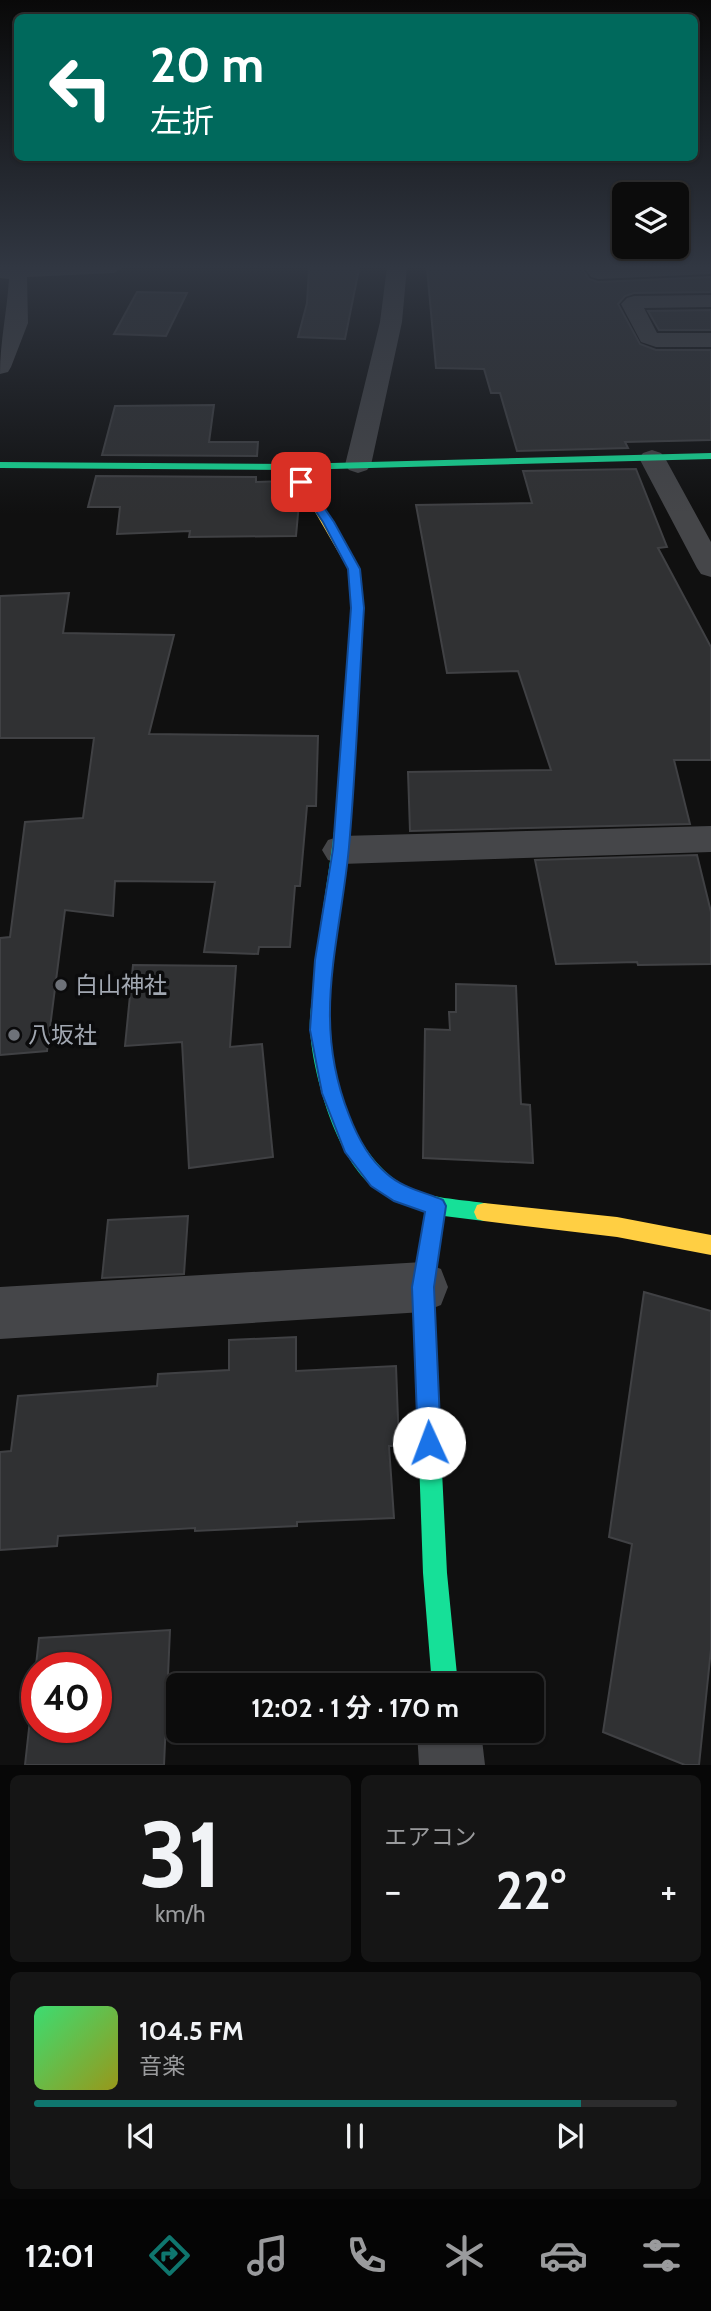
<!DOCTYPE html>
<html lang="ja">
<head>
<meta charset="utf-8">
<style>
  :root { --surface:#0c0c0c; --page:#151515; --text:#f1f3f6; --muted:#9a9b9d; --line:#2c2c2d; --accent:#0f766e }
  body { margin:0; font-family:Cabin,"Noto Sans JP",sans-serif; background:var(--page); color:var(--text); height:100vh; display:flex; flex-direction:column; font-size:26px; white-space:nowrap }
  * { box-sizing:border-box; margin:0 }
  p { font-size:23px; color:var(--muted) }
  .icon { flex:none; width:38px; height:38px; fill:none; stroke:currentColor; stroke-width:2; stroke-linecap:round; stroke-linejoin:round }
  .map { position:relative; height:1765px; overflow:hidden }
  .drawer { display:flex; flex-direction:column; gap:10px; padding:10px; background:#070707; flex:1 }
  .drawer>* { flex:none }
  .hud { position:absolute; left:14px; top:14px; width:684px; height:147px; border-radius:10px; box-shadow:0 2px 5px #0004,0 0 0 2px var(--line); background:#00695c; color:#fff; overflow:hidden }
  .controls { position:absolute; left:612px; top:182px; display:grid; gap:14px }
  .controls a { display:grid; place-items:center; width:77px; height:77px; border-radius:10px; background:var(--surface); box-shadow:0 2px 5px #0004,0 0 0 2px var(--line); font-size:35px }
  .speed { position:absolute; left:21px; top:1652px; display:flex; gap:14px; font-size:35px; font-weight:700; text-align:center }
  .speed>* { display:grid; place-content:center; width:91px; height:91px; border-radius:50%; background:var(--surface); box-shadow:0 2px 5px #0004,0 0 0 2px var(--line); line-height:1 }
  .speed .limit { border:10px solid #d22; background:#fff; color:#111 }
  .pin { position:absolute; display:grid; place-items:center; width:60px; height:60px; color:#fff; margin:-30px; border-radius:14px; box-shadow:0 4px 10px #0006 }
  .me { position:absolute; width:77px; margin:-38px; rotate:358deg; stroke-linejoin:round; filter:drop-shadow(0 0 5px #0008) }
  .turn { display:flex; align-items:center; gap:24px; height:147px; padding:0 21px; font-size:32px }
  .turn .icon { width:91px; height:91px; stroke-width:2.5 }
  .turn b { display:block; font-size:49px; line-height:60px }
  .big { font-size:52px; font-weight:700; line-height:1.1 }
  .drawer .card { flex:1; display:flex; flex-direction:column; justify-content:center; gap:10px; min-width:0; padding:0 24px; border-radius:10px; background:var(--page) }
  .drawer .dial { align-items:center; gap:0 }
  .dial b { font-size:91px; line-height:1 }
  .song { display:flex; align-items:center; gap:21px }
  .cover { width:84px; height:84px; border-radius:10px; background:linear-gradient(135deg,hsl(140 70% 55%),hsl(60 70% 35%)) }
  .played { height:7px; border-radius:4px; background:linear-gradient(90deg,var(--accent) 85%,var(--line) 85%) }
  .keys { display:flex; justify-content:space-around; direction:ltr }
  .heat { display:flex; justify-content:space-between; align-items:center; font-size:38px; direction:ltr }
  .drawer .tiles { flex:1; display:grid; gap:10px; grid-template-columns:1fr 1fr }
  .card:last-child { grid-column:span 2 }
  .trip { position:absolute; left:166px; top:1673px; width:378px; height:70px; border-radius:10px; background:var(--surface); box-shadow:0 2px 5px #0004,0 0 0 2px var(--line); font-weight:700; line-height:70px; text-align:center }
  .dock { display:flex; height:112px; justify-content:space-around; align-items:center; background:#050505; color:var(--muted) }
  .dock .icon { width:49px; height:49px }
  .dock .current { color:var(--accent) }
  .dock b { font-size:32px; color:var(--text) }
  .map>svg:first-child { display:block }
  .building { fill:#303133; stroke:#404144; stroke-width:2; fill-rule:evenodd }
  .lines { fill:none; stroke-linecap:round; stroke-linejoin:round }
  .street { fill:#454649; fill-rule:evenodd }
  .fast { fill:#16e098; fill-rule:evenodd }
  .slow { fill:#ffcf43; fill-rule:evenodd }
  .route { fill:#1a73e8; stroke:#114b97; stroke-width:2 }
  .poi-dot { fill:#6e7279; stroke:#0b0b0c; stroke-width:2.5 }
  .labels { text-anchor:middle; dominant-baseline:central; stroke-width:7; stroke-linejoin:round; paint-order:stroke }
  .poi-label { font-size:23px; fill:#a1a7b1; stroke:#0b0b0c; text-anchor:start }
</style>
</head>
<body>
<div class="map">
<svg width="711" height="1765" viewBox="0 0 711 1765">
  <rect width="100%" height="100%" fill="#101010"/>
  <path class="building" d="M 469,267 L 581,267 L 589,279 L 598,282 L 711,277 L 711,292 L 634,293 L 625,296 L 618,304 L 640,344 L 656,350 L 711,350 L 711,440 L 625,442 L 628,448 L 517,451 L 500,393 L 491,393 L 484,369 L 436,368 L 427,268 Z
    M 309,269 L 359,269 L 345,339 L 298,337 L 307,303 Z
    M 137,292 L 187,293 L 166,336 L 114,334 Z
    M 711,310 L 711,330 L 659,330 L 648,311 Z
    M 214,405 L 209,442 L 258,442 L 257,456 L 102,455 L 115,406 Z
    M 636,469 L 667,547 L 658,548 L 711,647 L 711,760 L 674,760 L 690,824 L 410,831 L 408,772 L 551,770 L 518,671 L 447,673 L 416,505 L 532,503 L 523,471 Z
    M 96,476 L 256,477 L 256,482 L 286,481 L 299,503 L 296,536 L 189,537 L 190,531 L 117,534 L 120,507 L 88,507 Z
    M 69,593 L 63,633 L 174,635 L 149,734 L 318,736 L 316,806 L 307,806 L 300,886 L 295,886 L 290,947 L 259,947 L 258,954 L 204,952 L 215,882 L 115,881 L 113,916 L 65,910 L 47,1051 L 0,1055 L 0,938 L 10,937 L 25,822 L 83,818 L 94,738 L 0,738 L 0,596 Z
    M 697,855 L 711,912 L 711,964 L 638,965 L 637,962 L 556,964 L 535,860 Z
    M 133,965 L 236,966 L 230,1047 L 262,1044 L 273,1157 L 189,1168 L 182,1042 L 125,1046 Z
    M 456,984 L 516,986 L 521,1104 L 530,1105 L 533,1163 L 423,1158 L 425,1029 L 450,1030 L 449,1012 L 456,1012 Z
    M 188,1216 L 184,1274 L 102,1278 L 108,1220 Z
    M 644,1292 L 711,1311 L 711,1649 L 699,1765 L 685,1765 L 603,1732 L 632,1544 L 609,1537 Z
    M 296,1337 L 296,1371 L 396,1366 L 399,1446 L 389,1446 L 394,1518 L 297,1522 L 297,1526 L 195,1531 L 195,1528 L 58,1536 L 57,1546 L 0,1550 L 0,1452 L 11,1451 L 18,1396 L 157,1386 L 158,1374 L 229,1370 L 229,1340 Z
    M 170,1630 L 164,1765 L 25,1765 L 39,1638 ZM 37,1668 L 96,1668 L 96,1727 L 37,1727 Z"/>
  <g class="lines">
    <path class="street" d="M 0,267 L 124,267 L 114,273 L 27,277 L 28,323 L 11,367 L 8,372 L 0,374 C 0,341 7,312 9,279 L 0,278 Z
      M 387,267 L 407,267 L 402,322 L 371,465 L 367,470 L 358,473 L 349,470 L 345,465 L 380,322 Z
      M 584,267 L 711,267 L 711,274 L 598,279 L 591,277 Z
      M 711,295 L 711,307 L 644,308 L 657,333 L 711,333 L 711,347 L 656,347 L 641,342 L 621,304 L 627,298 L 634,296 Z
      M 652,450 L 661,453 L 665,458 L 711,542 L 711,577 L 701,574 L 697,568 L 639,458 L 643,453 Z
      M 711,826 L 711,852 L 341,864 L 328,860 L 322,850 L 328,840 L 341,836 Z
      M 423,1262 L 441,1269 L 448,1287 L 441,1305 L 423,1312 L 0,1339 L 0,1287 Z
      M 417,1731 L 481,1731 L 485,1765 L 419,1765 Z"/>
    <path class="fast" d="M 711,453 L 711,459 L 294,470 L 0,468 L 0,462 L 294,464 Z
      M 344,797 L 351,802 C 348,864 335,925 331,988 C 330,1001 327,1017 328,1030 C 332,1084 356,1160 406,1186 C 430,1199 458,1199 484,1203 L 491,1205 L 494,1212 L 491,1219 L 484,1221 L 444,1216 L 433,1287 L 447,1573 L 458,1685 L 432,1685 L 423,1573 L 413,1287 L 425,1212 C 406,1205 388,1199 372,1186 C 336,1156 313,1076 310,1030 C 309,1017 312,1002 313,988 C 318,925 332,864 337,802 Z"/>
    <path class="slow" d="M 294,464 L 299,467 L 360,569 L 364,608 L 351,802 L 344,807 L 337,802 L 352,608 L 348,569 L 289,467 Z
      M 484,1203 L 617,1217 L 711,1235 L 711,1255 L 617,1237 L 484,1221 L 477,1219 L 474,1212 L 477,1205 Z"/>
  </g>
  <linearGradient id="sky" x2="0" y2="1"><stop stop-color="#090909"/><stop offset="0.52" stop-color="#313742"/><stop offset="1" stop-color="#313742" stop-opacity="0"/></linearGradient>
  <rect width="711" height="514" fill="url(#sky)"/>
  <path class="route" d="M 297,480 L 305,480 L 334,522 L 360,569 L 364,608 C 359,687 356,768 349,847 C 340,943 311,1020 349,1115 C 357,1136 368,1158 386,1173 C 402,1188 424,1192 443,1200 L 446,1206 L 434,1287 L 441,1443 L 437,1451 L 429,1454 L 421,1451 L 418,1443 L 412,1287 L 425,1212 L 394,1201 L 371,1186 L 345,1152 L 322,1093 L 310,1030 L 315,960 L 333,849 L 351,608 L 348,569 L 323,522 L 296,482 Z"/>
  <g class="poi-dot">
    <circle cx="61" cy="985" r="7"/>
    <circle cx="14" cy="1035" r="7"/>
  </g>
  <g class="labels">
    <g class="poi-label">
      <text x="75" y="985">白山神社</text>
      <text x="28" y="1035">八坂社</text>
    </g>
  </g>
</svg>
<div class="controls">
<a><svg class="icon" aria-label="layers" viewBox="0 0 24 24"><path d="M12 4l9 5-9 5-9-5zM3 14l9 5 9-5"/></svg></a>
</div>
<div class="speed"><div class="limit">40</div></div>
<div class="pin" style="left:301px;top:482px;background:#d93025"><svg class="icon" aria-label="arrive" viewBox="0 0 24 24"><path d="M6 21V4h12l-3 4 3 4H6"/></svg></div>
<svg class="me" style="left:429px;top:1443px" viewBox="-20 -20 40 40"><circle r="19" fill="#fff"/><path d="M0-13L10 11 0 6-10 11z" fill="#1a73e8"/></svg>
<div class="trip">12:02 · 1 分 · 170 m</div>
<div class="hud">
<div class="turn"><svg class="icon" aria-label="left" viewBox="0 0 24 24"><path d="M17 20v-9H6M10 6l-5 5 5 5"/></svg><div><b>20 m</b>左折</div></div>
</div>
</div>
<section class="drawer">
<div class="tiles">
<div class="card dial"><b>31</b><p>km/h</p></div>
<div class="card"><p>エアコン</p>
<div class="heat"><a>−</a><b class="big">22°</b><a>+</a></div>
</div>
<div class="card">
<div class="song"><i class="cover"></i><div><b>104.5 FM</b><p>音楽</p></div></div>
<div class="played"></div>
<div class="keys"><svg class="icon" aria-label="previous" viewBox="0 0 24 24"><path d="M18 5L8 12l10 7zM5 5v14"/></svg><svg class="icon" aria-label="pause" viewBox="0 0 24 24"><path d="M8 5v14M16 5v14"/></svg><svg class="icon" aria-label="next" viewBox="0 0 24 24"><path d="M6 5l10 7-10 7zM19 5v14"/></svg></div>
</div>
</div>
</section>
<nav class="dock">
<b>12:01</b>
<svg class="icon current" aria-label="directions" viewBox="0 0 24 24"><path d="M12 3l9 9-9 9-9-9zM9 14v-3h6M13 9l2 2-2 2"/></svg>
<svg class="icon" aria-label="music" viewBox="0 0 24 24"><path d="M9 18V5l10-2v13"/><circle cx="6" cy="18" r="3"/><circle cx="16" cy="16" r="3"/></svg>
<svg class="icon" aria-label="phone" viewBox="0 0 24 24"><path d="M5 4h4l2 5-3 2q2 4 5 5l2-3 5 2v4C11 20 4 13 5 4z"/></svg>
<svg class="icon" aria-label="climate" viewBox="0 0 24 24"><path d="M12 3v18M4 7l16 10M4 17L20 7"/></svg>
<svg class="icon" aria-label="car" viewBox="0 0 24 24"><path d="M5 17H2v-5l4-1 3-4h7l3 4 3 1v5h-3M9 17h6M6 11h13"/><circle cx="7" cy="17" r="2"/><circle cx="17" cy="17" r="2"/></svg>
<svg class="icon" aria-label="filters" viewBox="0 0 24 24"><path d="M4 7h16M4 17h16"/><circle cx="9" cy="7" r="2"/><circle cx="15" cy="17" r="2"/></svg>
</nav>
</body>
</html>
